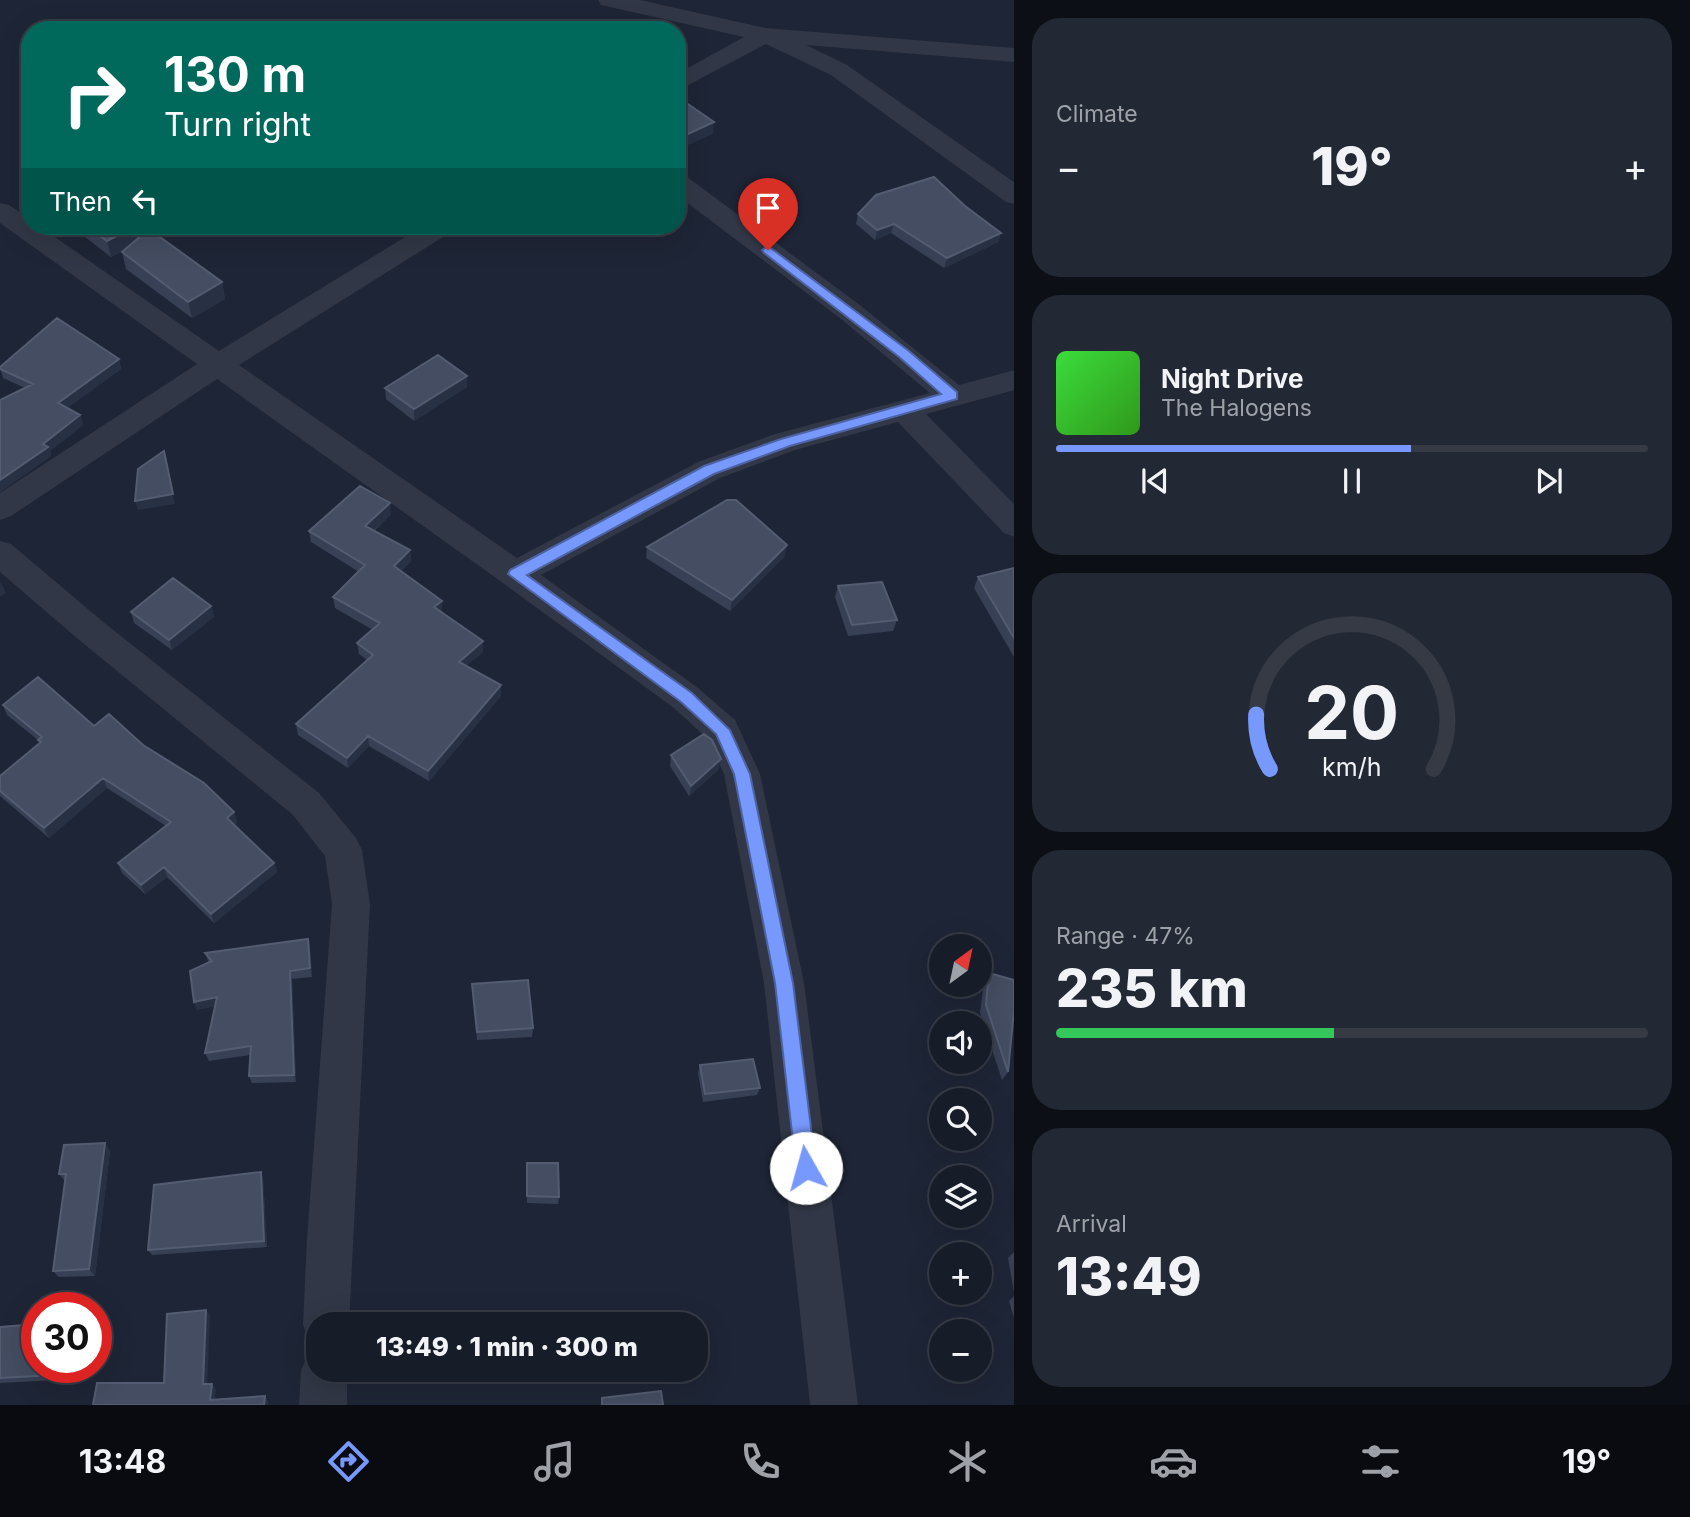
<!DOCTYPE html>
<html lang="en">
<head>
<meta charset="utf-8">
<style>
  :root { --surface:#161c28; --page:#232934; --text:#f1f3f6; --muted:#9ea1a8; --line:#353a45; --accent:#7798fd }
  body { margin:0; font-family:Inter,sans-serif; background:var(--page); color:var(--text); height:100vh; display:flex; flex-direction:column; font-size:26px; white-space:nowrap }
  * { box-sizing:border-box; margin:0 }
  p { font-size:23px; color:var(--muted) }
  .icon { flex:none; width:38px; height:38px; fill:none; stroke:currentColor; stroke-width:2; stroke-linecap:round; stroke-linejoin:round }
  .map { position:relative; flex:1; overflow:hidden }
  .drawer { display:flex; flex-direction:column; gap:18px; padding:18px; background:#0c0f16; width:676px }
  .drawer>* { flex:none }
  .banner { position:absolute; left:21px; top:21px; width:665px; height:214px; border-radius:28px; box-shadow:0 7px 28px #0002,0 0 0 2px var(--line); background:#00695c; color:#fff; overflow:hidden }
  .needle { width:46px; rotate:33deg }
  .tools { position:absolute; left:929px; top:934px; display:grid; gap:14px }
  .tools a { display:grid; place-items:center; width:63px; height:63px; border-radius:50%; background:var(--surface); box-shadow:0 7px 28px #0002,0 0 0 2px var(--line); font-size:35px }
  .speed { position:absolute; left:21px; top:1292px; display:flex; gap:14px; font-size:35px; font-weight:700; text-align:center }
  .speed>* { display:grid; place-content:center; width:91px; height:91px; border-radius:50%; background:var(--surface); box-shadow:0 7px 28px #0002,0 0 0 2px var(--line); line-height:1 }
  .speed .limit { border:10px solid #d22; background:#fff; color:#111 }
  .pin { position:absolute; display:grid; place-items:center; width:60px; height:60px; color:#fff; margin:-72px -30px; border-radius:50% 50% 50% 0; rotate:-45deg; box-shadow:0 0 7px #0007 }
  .pin .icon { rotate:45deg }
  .me { position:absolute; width:77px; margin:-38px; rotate:353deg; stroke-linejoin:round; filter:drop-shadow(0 0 5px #0008) }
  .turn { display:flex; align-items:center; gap:24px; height:147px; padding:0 28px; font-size:32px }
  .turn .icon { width:91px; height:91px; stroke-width:2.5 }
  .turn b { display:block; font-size:49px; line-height:60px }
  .then { display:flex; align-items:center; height:66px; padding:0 28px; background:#0003; gap:14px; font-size:26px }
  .big { font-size:52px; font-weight:800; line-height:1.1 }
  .drawer .widget { flex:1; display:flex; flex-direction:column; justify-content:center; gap:10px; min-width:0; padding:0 24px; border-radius:28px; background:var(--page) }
  .drawer .dial { align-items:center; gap:0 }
  .dial svg { height:182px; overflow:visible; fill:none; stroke:var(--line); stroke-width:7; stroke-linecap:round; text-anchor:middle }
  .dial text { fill:var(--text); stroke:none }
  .song { display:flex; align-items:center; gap:21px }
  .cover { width:84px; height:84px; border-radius:10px; background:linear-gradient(135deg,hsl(120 70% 55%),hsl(110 70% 35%)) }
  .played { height:7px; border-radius:4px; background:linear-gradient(90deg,var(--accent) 60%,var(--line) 60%) }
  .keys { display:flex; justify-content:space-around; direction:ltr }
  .heat { display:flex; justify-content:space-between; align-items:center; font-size:38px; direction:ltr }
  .charge { height:10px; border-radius:5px; background:linear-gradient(90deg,#34c759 47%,var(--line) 0) }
  .trip { position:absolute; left:306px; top:1312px; width:402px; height:70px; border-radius:28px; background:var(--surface); box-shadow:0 7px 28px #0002,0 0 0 2px var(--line); font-weight:800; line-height:70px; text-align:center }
  .menu { display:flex; height:112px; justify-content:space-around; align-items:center; background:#090b10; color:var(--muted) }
  .menu .icon { width:49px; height:49px }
  .menu .on { color:var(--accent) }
  .menu b { font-size:32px; color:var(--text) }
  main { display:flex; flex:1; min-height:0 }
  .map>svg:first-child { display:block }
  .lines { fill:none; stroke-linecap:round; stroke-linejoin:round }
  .street { fill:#313746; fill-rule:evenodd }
  .wall { fill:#384055 }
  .shaded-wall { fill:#283044 }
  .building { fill:#444d61; stroke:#545c71; stroke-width:2 }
  .route { fill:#7798fd; stroke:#4d63a4; stroke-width:2 }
</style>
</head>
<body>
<main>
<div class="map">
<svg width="1015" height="1405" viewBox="0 0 1015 1405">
  <rect width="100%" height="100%" fill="#1e2536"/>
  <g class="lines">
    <path class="street" d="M 598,0 L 640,0 L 765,28 L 1015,48 L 1015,62 L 806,45 L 847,65 L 1015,183 L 1015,204 L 1006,202 L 831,75 L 766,44 L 677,91 L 677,74 L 744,37 L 601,5 Z
      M 677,174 L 686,176 L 861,306 L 959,385 L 1015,370 L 1015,390 L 926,414 L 1015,505 L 1015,537 L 1004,533 L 898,422 L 795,450 L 720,478 L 541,575 L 698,688 L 735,720 L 760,774 L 804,983 L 858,1405 L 810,1405 L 764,983 L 724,774 L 708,739 L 674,708 L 503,583 L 217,379 L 11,516 L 0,520 L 0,493 L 197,364 L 0,223 L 0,203 L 9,205 L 30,219 L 30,226 L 39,226 L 219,351 L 423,226 L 455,226 L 451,232 L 239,365 L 517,558 L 698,462 L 775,434 L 930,393 L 841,319 L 677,195 Z
      M 0,541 L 11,544 L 102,621 L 319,793 L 356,838 L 362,850 L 370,904 L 349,1325 L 318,1325 L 318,1345 L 310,1341 L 303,1325 L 307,1239 L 332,904 L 325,856 L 293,815 L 78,639 L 0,572 Z
      M 318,1349 L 318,1370 L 347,1370 L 347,1405 L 299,1405 L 301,1370 L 308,1354 Z"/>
  </g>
  <path class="wall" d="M 965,206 L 1001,233 L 998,242 L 944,268 L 891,233 L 875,240 L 856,224 L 858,214 Z
    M 82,226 L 141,226 L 143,234 L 222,282 L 225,299 L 192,318 L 126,269 L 122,252 L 123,251 L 111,257 L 85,237 Z
    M 119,359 L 121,369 L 67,408 L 80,415 L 83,425 L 50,451 L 51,456 L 0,492 L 0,400 L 25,388 L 3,378 L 0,367 Z
    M 467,387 L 414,421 L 386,399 L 385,388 Z
    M 391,514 L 374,531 L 410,550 L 411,561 L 401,571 L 442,601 L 442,613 L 483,641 L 483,652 L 466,666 L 501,685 L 501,696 L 429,781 L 369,746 L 348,768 L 298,735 L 296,724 L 367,660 L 359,654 L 357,643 L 373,630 L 335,608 L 333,597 L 359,572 L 311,542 L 309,531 Z
    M 647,547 L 785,556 L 730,611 L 646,558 Z
    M 1014,568 L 1014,657 L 974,588 L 978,577 Z
    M 838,586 L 897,620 L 893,631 L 848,636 L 835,597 Z
    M 211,606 L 214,617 L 172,650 L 134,623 L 131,612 Z
    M 3,705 L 94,726 L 143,745 L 234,812 L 237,822 L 234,825 L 274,863 L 277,872 L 214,923 L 167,877 L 145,894 L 122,873 L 118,863 L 166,826 L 107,788 L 49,838 L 0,796 L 0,776 L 40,743 L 38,740 L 7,715 Z
    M 671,755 L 719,769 L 689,796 L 670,766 Z
    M 308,939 L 310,948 L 312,977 L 292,979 L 296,1082 L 252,1083 L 249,1076 L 250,1055 L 209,1061 L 205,1053 L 215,1006 L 197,1010 L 194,1002 L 209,963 L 205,953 Z
    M 989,973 L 1008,1072 L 1002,1080 L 980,1013 L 984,982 Z
    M 472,984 L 533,1028 L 532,1037 L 477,1040 Z
    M 700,1065 L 760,1088 L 757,1095 L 703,1102 L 698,1073 Z
    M 110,1151 L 95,1276 L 59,1277 L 53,1271 L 65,1181 L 59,1174 Z
    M 527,1163 L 559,1197 L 558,1204 L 527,1203 Z
    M 263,1178 L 267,1247 L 152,1255 L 148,1250 Z
    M 1014,1252 L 1014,1292 L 1008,1258 Z
    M 1014,1296 L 1014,1318 L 1009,1301 Z
    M 0,1327 L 59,1367 L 58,1380 L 0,1383 Z"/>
  <path class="shaded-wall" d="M 714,122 L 713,134 L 677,150 L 677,139 Z
    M 894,224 L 891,233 L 875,240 L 877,230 Z
    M 136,226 L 141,226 L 145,240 L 111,257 L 107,241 Z
    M 1001,233 L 998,242 L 944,268 L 947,258 Z
    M 222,282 L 225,299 L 192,318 L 188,302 Z
    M 119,359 L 121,369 L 61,413 L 58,403 Z
    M 467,376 L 467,387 L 414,421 L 414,409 Z
    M 80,415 L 83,425 L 50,451 L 51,456 L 0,492 L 0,480 Z
    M 166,461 L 175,504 L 138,510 L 135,501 Z
    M 390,503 L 391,514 L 366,537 L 365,526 Z
    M 787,545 L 785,556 L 730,611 L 732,600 Z
    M 410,550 L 411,561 L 395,577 L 394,566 Z
    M 1,582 L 6,593 L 0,597 L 0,583 Z
    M 442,601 L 442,612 L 435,618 L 434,607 Z
    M 211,606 L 214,617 L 172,650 L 169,640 Z
    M 483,641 L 483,652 L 459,672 L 459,662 Z
    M 501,685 L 501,696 L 429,781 L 428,771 Z
    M 368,736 L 369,746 L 348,768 L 347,758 Z
    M 721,759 L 719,769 L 689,796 L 691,786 Z
    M 103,778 L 107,788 L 49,838 L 44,828 Z
    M 234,812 L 237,822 L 230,828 L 227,818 Z
    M 274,863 L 277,872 L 214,923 L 211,914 Z
    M 164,867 L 167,877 L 145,894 L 141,885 Z
    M 308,939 L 310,948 L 312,977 L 310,968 Z
    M 290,971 L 292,979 L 296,1082 L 294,1075 Z
    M 217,997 L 220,1005 L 197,1010 L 194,1002 Z
    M 105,1143 L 110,1151 L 95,1276 L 89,1269 Z
    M 261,1172 L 263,1178 L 267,1247 L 264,1241 Z
    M 206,1310 L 210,1316 L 207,1389 L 203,1384 Z
    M 53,1367 L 59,1367 L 58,1380 L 52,1375 Z
    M 212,1384 L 216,1389 L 214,1405 L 210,1400 Z
    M 265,1396 L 268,1401 L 268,1405 L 264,1405 Z"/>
  <path class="building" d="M 685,102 L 714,122 L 677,139 L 677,106 Z
    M 934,177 L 965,206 L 1001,233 L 947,258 L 894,224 L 877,230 L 858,214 L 876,195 Z
    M 87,226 L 136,226 L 107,241 Z
    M 149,229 L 222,282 L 188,302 L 122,252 Z
    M 57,318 L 119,359 L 58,403 L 80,415 L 43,444 L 48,447 L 0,480 L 0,400 L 33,384 L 0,369 L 0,367 Z
    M 438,355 L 467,376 L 414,409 L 385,388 Z
    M 164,451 L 173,494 L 135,501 L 138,469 Z
    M 360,486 L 390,503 L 365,526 L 410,550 L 394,566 L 442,601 L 434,607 L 483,641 L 459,662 L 501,685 L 428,771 L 368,736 L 347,758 L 296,724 L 373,655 L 357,643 L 380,623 L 333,597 L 365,565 L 309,531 Z
    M 727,500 L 736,500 L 787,545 L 732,600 L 647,547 Z
    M 1014,568 L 1014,638 L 978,577 Z
    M 173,578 L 211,606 L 169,640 L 131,612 Z
    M 882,582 L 897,620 L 852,625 L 838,586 Z
    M 38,677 L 94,726 L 109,714 L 143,745 L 204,783 L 234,812 L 227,818 L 274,863 L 211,914 L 164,867 L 141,885 L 118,863 L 171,822 L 103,778 L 44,828 L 0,791 L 0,776 L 41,742 L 38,740 L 42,737 L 3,705 Z
    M 704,734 L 712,740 L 721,759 L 691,786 L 671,755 Z
    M 308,939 L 310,968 L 290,971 L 294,1075 L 249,1076 L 251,1046 L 205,1053 L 217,997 L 194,1002 L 190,971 L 212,961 L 205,953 Z
    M 989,973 L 1014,980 L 1014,1010 L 1008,1072 L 986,1005 Z
    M 528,980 L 533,1028 L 477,1032 L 472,984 Z
    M 753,1059 L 760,1088 L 705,1094 L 700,1065 Z
    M 105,1143 L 89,1269 L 53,1271 L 66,1174 L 59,1174 L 64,1145 Z
    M 527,1163 L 558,1163 L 559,1197 L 527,1196 Z
    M 261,1172 L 264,1241 L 148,1250 L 154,1185 Z
    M 206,1310 L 203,1384 L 212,1384 L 210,1400 L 265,1396 L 264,1405 L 93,1405 L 97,1383 L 164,1383 L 167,1314 Z
    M 37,1324 L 37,1367 L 53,1367 L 52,1375 L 0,1378 L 0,1327 Z
    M 661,1391 L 663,1405 L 602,1405 L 602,1398 Z"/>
  <path class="route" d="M 768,246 L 909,351 L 957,392 L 957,399 L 790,446 L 714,474 L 527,575 L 692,693 L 730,730 L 750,774 L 793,983 L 816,1168 L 813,1174 L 806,1177 L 799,1174 L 796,1168 L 775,983 L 734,774 L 716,734 L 681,702 L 508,574 L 510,570 L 704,466 L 781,439 L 941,394 L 899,357 L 764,253 L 762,250 Z"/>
</svg>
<div class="tools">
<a><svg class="needle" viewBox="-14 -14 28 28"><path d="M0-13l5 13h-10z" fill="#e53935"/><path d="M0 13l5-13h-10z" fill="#9ea1a8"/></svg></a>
<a><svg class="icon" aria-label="sound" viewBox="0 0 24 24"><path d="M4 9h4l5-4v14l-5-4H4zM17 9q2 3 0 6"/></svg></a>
<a><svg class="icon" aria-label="search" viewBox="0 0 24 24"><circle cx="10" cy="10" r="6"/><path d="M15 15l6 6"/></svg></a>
<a><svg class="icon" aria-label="layers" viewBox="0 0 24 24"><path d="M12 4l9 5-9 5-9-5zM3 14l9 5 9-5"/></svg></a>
<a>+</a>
<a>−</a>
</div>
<div class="speed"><div class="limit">30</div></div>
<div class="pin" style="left:768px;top:250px;background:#d93025"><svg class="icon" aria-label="arrive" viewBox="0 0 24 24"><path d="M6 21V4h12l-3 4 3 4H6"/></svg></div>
<svg class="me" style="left:806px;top:1168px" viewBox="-20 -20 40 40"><circle r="19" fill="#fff"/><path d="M0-13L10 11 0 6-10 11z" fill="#7798fd"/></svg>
<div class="trip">13:49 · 1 min · 300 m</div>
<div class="banner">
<div class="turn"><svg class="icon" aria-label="right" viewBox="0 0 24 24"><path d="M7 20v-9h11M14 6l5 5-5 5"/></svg><div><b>130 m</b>Turn right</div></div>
<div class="then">Then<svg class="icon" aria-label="left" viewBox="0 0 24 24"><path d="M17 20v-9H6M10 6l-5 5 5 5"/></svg></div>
</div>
</div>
<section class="drawer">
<div class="widget"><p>Climate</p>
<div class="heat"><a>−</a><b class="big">19°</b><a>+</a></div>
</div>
<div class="widget">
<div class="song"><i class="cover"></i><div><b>Night Drive</b><p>The Halogens</p></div></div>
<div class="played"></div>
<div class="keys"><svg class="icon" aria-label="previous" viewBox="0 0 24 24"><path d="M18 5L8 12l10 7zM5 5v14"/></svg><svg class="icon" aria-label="pause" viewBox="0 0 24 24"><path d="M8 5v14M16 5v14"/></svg><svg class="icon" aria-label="next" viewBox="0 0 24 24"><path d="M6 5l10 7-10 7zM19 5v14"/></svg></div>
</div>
<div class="widget dial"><svg viewBox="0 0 100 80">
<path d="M14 69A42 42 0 1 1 86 69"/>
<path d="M14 69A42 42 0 0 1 8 45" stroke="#7798fd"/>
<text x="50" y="56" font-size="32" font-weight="700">20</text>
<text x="50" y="72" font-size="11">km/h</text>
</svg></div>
<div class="widget"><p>Range · 47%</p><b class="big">235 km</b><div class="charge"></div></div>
<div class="widget"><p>Arrival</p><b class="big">13:49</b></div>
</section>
</main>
<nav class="menu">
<b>13:48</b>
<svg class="icon on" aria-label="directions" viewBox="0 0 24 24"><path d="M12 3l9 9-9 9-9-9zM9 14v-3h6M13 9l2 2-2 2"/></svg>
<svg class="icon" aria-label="music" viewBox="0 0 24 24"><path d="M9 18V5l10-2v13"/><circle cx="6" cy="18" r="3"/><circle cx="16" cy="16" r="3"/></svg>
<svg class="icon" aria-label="phone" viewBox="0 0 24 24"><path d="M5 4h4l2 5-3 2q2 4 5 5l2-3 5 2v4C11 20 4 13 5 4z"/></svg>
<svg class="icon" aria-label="climate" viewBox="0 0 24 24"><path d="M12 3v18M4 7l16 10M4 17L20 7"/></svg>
<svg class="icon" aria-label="car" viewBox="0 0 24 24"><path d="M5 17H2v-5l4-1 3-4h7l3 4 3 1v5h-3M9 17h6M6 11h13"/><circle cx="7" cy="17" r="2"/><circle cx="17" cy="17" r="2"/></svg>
<svg class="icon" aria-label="filters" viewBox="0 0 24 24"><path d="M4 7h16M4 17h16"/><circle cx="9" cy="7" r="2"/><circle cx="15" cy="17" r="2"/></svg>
<b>19°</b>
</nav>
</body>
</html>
